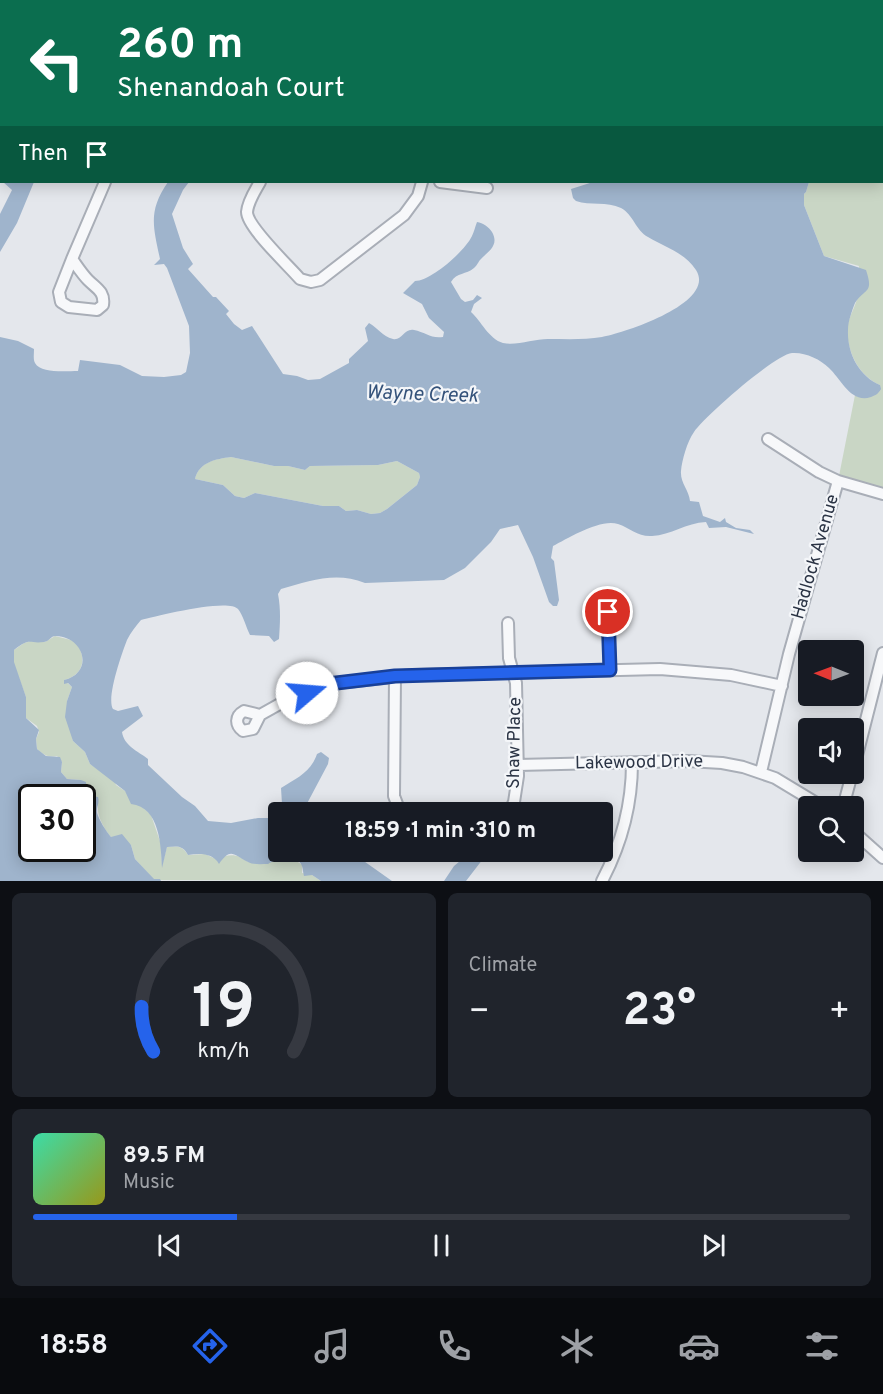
<!DOCTYPE html>
<html lang="en">
<head>
<meta charset="utf-8">
<style>
  :root { --surface:#171b24; --page:#20242c; --text:#f1f3f6; --muted:#9ea1a6; --line:#363941; --accent:#2563eb }
  body { margin:0; font-family:Overpass,sans-serif; background:var(--page); color:var(--text); height:100vh; display:flex; flex-direction:column; font-size:22px; white-space:nowrap }
  * { box-sizing:border-box; margin:0 }
  p { font-size:20px; color:var(--muted) }
  .icon { flex:none; width:33px; height:33px; fill:none; stroke:currentColor; stroke-width:2; stroke-linecap:round; stroke-linejoin:round }
  .map { position:relative; height:881px; overflow:hidden }
  .details { display:flex; flex-direction:column; gap:12px; padding:12px; background:#0d0f14; flex:1 }
  .details>* { flex:none }
  .top-card { position:absolute; left:0px; top:0px; width:884px; height:183px; box-shadow:0 3px 15px #0003; background:#0b6e4f; color:#fff; overflow:hidden }
  .needle { width:39px; rotate:271deg }
  .buttons { position:absolute; left:798px; top:640px; display:grid; gap:12px }
  .buttons a { display:grid; place-items:center; width:66px; height:66px; border-radius:6px; background:var(--surface); box-shadow:0 3px 15px #0003; font-size:30px }
  .speed { position:absolute; left:18px; top:784px; display:flex; gap:12px; font-size:30px; font-weight:700; text-align:center }
  .speed>* { display:grid; place-content:center; width:78px; height:78px; border-radius:50%; background:var(--surface); box-shadow:0 3px 15px #0003; line-height:1 }
  .speed .limit { border:3px solid #111; border-radius:9px; background:#fff; color:#111 }
  .pin { position:absolute; display:grid; place-items:center; width:51px; height:51px; color:#fff; margin:-26px; border:3px solid #fff; border-radius:50%; box-shadow:0 2px 6px #0007 }
  .me { position:absolute; width:66px; margin:-33px; rotate:72deg; stroke-linejoin:round; filter:drop-shadow(0 0 4px #0008) }
  .turn { display:flex; align-items:center; gap:21px; height:126px; padding:0 18px; font-size:27px }
  .turn .icon { width:78px; height:78px; stroke-width:2.5 }
  .turn b { display:block; font-size:42px; line-height:51px }
  .then { display:flex; align-items:center; height:57px; padding:0 18px; background:#0003; gap:12px; font-size:22px }
  .big { font-size:45px; font-weight:700; line-height:1.1 }
  .details .tile { flex:1; display:flex; flex-direction:column; justify-content:center; gap:9px; min-width:0; padding:0 21px; border-radius:9px; background:var(--page) }
  .details .dial { align-items:center; gap:0 }
  .dial svg { height:156px; overflow:visible; fill:none; stroke:var(--line); stroke-width:7; stroke-linecap:round; text-anchor:middle }
  .dial text { fill:var(--text); stroke:none }
  .song { display:flex; align-items:center; gap:18px }
  .cover { width:72px; height:72px; border-radius:9px; background:linear-gradient(135deg,hsl(160 70% 55%),hsl(60 70% 35%)) }
  .played { height:6px; border-radius:3px; background:linear-gradient(90deg,var(--accent) 25%,var(--line) 25%) }
  .keys { display:flex; justify-content:space-around; direction:ltr }
  .heat { display:flex; justify-content:space-between; align-items:center; font-size:33px; direction:ltr }
  .details .tiles { flex:1; display:grid; gap:12px; grid-template-columns:1fr 1fr }
  .tile:last-child { grid-column:span 2 }
  .trip { position:absolute; left:268px; top:802px; width:345px; height:60px; border-radius:6px; background:var(--surface); box-shadow:0 3px 15px #0003; font-weight:700; line-height:60px; text-align:center }
  .menu { display:flex; height:96px; justify-content:space-around; align-items:center; background:#090b0e; color:var(--muted) }
  .menu .icon { width:42px; height:42px }
  .menu .active { color:var(--accent) }
  .menu b { font-size:27px; color:var(--text) }
  .map>svg:first-child { display:block }
  .green { fill:#c9d6c5 }
  .water { fill:#9fb4cc; fill-rule:evenodd }
  .lines { fill:none; stroke-linecap:round; stroke-linejoin:round }
  .minor-casing { stroke:#a9aeb7; stroke-width:14 }
  .minor { stroke:#f7f8fa; stroke-width:10 }
  .route-casing { stroke:#184099; stroke-width:15 }
  .route { stroke:#2563eb; stroke-width:10 }
  .labels { text-anchor:middle; dominant-baseline:central; stroke-width:4.5; stroke-linejoin:round; paint-order:stroke }
  .street-label { font-size:18px; fill:#2b3445; stroke:#f4f6f9 }
  .water-label { font-size:20px; font-style:italic; fill:#34527a; stroke:#f4f6f9 }
</style>
</head>
<body>
<div class="map">
<svg width="883" height="881" viewBox="0 0 883 881">
  <rect width="100%" height="100%" fill="#e4e7ec"/>
  <path class="green" d="M 716,0 L 883,0 L 883,493 L 838,481 L 855,395 L 858,397 L 880,385 C 859,376 848,353 847,331 C 847,320 854,310 857,299 C 860,290 858,276 859,266 L 824,256 L 804,205 L 804,194 L 806,192 L 809,182 L 882,182 L 882,2 Z
    M 231,457 L 274,466 L 288,466 L 305,470 L 310,466 L 378,465 L 397,461 L 419,473 L 420,477 L 417,485 L 387,509 L 380,513 L 371,514 L 357,510 L 346,511 L 339,506 L 323,506 L 255,493 L 244,498 L 235,496 L 223,485 L 195,479 C 199,462 215,459 231,457 Z
    M 55,636 L 75,641 C 87,656 85,675 64,680 L 72,687 L 67,701 L 73,741 L 85,752 L 90,764 L 114,780 L 116,785 L 125,791 L 151,815 L 161,844 L 162,865 L 167,847 C 177,846 182,845 188,855 L 205,854 L 216,859 C 230,854 236,853 248,862 C 266,860 287,852 302,865 L 302,873 L 312,875 L 321,881 L 154,880 L 135,859 L 131,845 L 115,837 L 111,837 C 104,829 97,816 98,806 L 87,795 L 81,780 L 67,779 L 61,772 L 62,762 L 57,756 C 48,758 44,755 37,749 L 36,739 L 39,732 L 37,726 L 26,718 L 26,697 L 13,662 L 14,650 L 24,643 L 31,641 L 45,642 Z"/>
  <path class="water" d="M 3,182 L 34,182 L 17,223 L 0,252 L 0,214 L 12,190 Z
    M 168,182 L 189,182 L 183,190 L 172,214 L 183,248 L 193,264 L 188,269 L 213,297 L 216,297 L 229,311 L 226,314 L 234,324 L 242,330 L 252,326 L 283,374 L 297,376 L 308,380 L 320,379 L 349,363 L 349,359 L 368,341 L 365,328 L 369,323 C 378,328 382,336 393,339 C 402,341 404,328 414,330 C 425,332 431,339 443,337 L 444,332 L 429,318 L 422,304 L 403,293 L 415,281 C 431,281 465,251 472,236 C 474,232 475,227 477,222 C 483,223 489,227 492,232 C 500,246 487,252 480,260 C 477,264 478,264 474,268 C 466,275 457,272 451,282 L 461,299 L 465,302 L 473,300 L 477,295 L 482,298 L 474,304 L 471,312 C 481,321 489,339 503,343 C 516,346 534,339 548,339 C 566,339 585,340 602,337 C 624,333 717,303 696,270 C 685,253 665,247 648,237 C 636,231 633,214 621,208 C 607,201 590,206 576,201 L 573,198 L 571,189 L 593,182 L 809,182 L 806,192 L 804,194 L 804,205 L 824,256 L 866,270 C 874,294 865,288 855,303 C 852,311 848,321 848,330 C 847,353 859,376 880,385 L 881,389 C 878,394 876,395 871,397 C 851,404 841,379 829,368 C 820,359 805,352 792,353 C 774,355 704,417 694,432 C 687,442 682,460 681,471 C 680,483 689,490 690,501 L 699,502 L 703,516 L 720,522 L 725,518 L 726,522 L 736,528 L 750,530 L 754,534 L 726,527 L 709,528 L 706,522 C 686,523 671,535 652,536 C 638,537 630,528 618,524 C 601,518 568,538 553,546 L 551,558 L 554,561 L 559,600 L 557,606 L 553,606 L 549,602 L 533,557 L 518,525 L 500,529 L 491,542 L 465,568 L 444,580 L 365,583 C 336,571 309,581 281,589 L 278,594 C 281,610 280,623 279,639 L 274,642 L 269,636 L 250,635 C 246,627 243,615 238,609 C 228,598 157,616 141,620 C 136,626 131,632 127,640 C 122,653 106,698 113,709 L 118,711 L 138,706 L 143,716 L 122,732 C 124,746 138,751 148,759 L 148,765 L 182,797 L 195,806 L 208,821 L 231,823 L 258,818 L 271,818 L 282,804 L 281,788 C 297,778 311,772 317,754 L 321,752 L 329,758 L 328,764 L 302,813 L 279,813 L 279,852 L 351,852 L 392,881 L 321,881 L 312,875 L 304,876 C 303,873 303,869 302,866 C 297,852 277,858 268,864 C 262,864 253,865 248,862 C 233,855 231,847 219,864 C 213,853 200,853 188,855 C 183,845 177,846 167,847 L 162,868 C 161,846 160,807 131,804 L 125,791 L 90,764 L 85,752 L 73,741 L 65,717 L 67,701 L 72,687 L 68,683 L 64,684 L 64,680 C 94,673 85,637 56,636 C 50,636 50,641 44,642 C 28,644 31,637 14,650 L 14,662 L 26,697 L 26,718 L 39,730 L 36,739 L 37,749 L 46,756 L 60,757 L 62,762 L 61,772 L 67,779 L 81,780 L 86,782 L 87,795 L 98,797 C 100,804 96,806 97,813 C 99,820 106,831 111,837 L 122,834 L 131,845 L 135,859 L 154,879 L 160,879 L 161,881 L 0,881 L 0,337 L 18,341 L 34,349 C 34,354 33,359 35,363 C 41,374 67,371 78,371 L 80,360 L 120,365 L 142,376 L 164,377 L 181,375 L 186,372 L 190,353 L 189,326 L 167,268 L 164,264 L 154,265 L 160,259 C 153,226 148,211 168,182 ZM 231,457 L 274,466 L 288,466 L 305,470 L 310,466 L 378,465 L 397,461 L 419,473 L 420,477 L 417,485 L 387,509 L 380,513 L 371,514 L 357,510 L 346,511 L 339,506 L 323,506 L 255,493 L 244,498 L 235,496 L 223,485 L 195,479 C 199,462 216,459 231,457 ZM 32,798 L 82,798 L 82,849 L 32,849 Z
    M 471,852 L 485,852 L 486,855 L 466,881 L 444,881 L 454,866 Z"/>
  <g class="lines">
    <defs>
      <path id="minor" d="M 318,0 L 325,2
        M 26,2 L 26,0
        M 160,2 L 160,0
        M 292,2 L 292,0
        M 424,2 L 425,0
        M 0,25 L 2,25
        M 0,110 L 2,107
        M 260,182 C 255,191 248,201 247,212 C 247,227 288,265 300,279 L 311,282 L 320,280 L 404,215 L 418,196 L 422,182
        M 440,182 L 487,188
        M 72,259 C 77,266 82,274 88,280 C 97,289 105,292 103,305 L 97,310 L 69,307 L 61,302 L 59,292 Z
        M 72,259 L 105,182
        M 768,439 L 819,472 L 838,481 L 883,494
        M 608,612 L 610,670
        M 508,623 L 509,658 L 516,683 L 518,776 L 514,802 L 509,813
        M 395,676 L 394,796 L 399,809 L 397,813
        M 244,711 L 260,715 L 253,729 L 243,731 C 235,725 235,716 244,711 Z
        M 260,715 L 285,701 L 328,684 L 412,675 L 660,669 L 731,675 L 782,686
        M 518,765 L 688,761 L 722,763 L 743,767 L 775,778 L 823,807
        M 854,767 L 883,653
        M 761,772 L 789,654 L 838,481
        M 843,807 L 852,774
        M 854,832 L 883,858
        M 602,881 C 622,843 632,805 632,763"/>
    </defs>
    <use href="#minor" class="minor-casing"/>
    <use href="#minor" class="minor"/>
  </g>
  <g class="lines">
    <defs>
      <path id="route" d="M 307,693 L 328,684 L 395,676 L 610,670 L 608,612"/>
    </defs>
    <use href="#route" class="route-casing"/>
    <use href="#route" class="route"/>
  </g>
  <g class="labels">
    <g class="street-label">
      <text transform="translate(816 557) rotate(-74)">Hadlock Avenue</text>
      <text transform="translate(515 743) rotate(-89)">Shaw Place</text>
      <text transform="translate(639 763) rotate(-1)">Lakewood Drive</text>
    </g>
    <g class="water-label">
      <text transform="translate(422 395) rotate(2)">Wayne Creek</text>
    </g>
  </g>
</svg>
<div class="buttons">
<a><svg class="needle" viewBox="-14 -14 28 28"><path d="M0-13l5 13h-10z" fill="#e53935"/><path d="M0 13l5-13h-10z" fill="#9ea1a6"/></svg></a>
<a><svg class="icon" aria-label="sound" viewBox="0 0 24 24"><path d="M4 9h4l5-4v14l-5-4H4zM17 9q2 3 0 6"/></svg></a>
<a><svg class="icon" aria-label="search" viewBox="0 0 24 24"><circle cx="10" cy="10" r="6"/><path d="M15 15l6 6"/></svg></a>
</div>
<div class="speed"><div class="limit">30</div></div>
<div class="pin" style="left:608px;top:612px;background:#d93025"><svg class="icon" aria-label="arrive" viewBox="0 0 24 24"><path d="M6 21V4h12l-3 4 3 4H6"/></svg></div>
<svg class="me" style="left:307px;top:693px" viewBox="-20 -20 40 40"><circle r="19" fill="#fff"/><path d="M0-13L10 11 0 6-10 11z" fill="#2563eb"/></svg>
<div class="trip">18:59 · 1 min · 310 m</div>
<div class="top-card">
<div class="turn"><svg class="icon" aria-label="left" viewBox="0 0 24 24"><path d="M17 20v-9H6M10 6l-5 5 5 5"/></svg><div><b>260 m</b>Shenandoah Court</div></div>
<div class="then">Then<svg class="icon" aria-label="arrive" viewBox="0 0 24 24"><path d="M6 21V4h12l-3 4 3 4H6"/></svg></div>
</div>
</div>
<section class="details">
<div class="tiles">
<div class="tile dial"><svg viewBox="0 0 100 80">
<path d="M14 69A42 42 0 1 1 86 69"/>
<path d="M14 69A42 42 0 0 1 8 46" stroke="#2563eb"/>
<text x="50" y="56" font-size="32" font-weight="700">19</text>
<text x="50" y="72" font-size="11">km/h</text>
</svg></div>
<div class="tile"><p>Climate</p>
<div class="heat"><a>−</a><b class="big">23°</b><a>+</a></div>
</div>
<div class="tile">
<div class="song"><i class="cover"></i><div><b>89.5 FM</b><p>Music</p></div></div>
<div class="played"></div>
<div class="keys"><svg class="icon" aria-label="previous" viewBox="0 0 24 24"><path d="M18 5L8 12l10 7zM5 5v14"/></svg><svg class="icon" aria-label="pause" viewBox="0 0 24 24"><path d="M8 5v14M16 5v14"/></svg><svg class="icon" aria-label="next" viewBox="0 0 24 24"><path d="M6 5l10 7-10 7zM19 5v14"/></svg></div>
</div>
</div>
</section>
<nav class="menu">
<b>18:58</b>
<svg class="icon active" aria-label="directions" viewBox="0 0 24 24"><path d="M12 3l9 9-9 9-9-9zM9 14v-3h6M13 9l2 2-2 2"/></svg>
<svg class="icon" aria-label="music" viewBox="0 0 24 24"><path d="M9 18V5l10-2v13"/><circle cx="6" cy="18" r="3"/><circle cx="16" cy="16" r="3"/></svg>
<svg class="icon" aria-label="phone" viewBox="0 0 24 24"><path d="M5 4h4l2 5-3 2q2 4 5 5l2-3 5 2v4C11 20 4 13 5 4z"/></svg>
<svg class="icon" aria-label="climate" viewBox="0 0 24 24"><path d="M12 3v18M4 7l16 10M4 17L20 7"/></svg>
<svg class="icon" aria-label="car" viewBox="0 0 24 24"><path d="M5 17H2v-5l4-1 3-4h7l3 4 3 1v5h-3M9 17h6M6 11h13"/><circle cx="7" cy="17" r="2"/><circle cx="17" cy="17" r="2"/></svg>
<svg class="icon" aria-label="filters" viewBox="0 0 24 24"><path d="M4 7h16M4 17h16"/><circle cx="9" cy="7" r="2"/><circle cx="15" cy="17" r="2"/></svg>
</nav>
</body>
</html>
